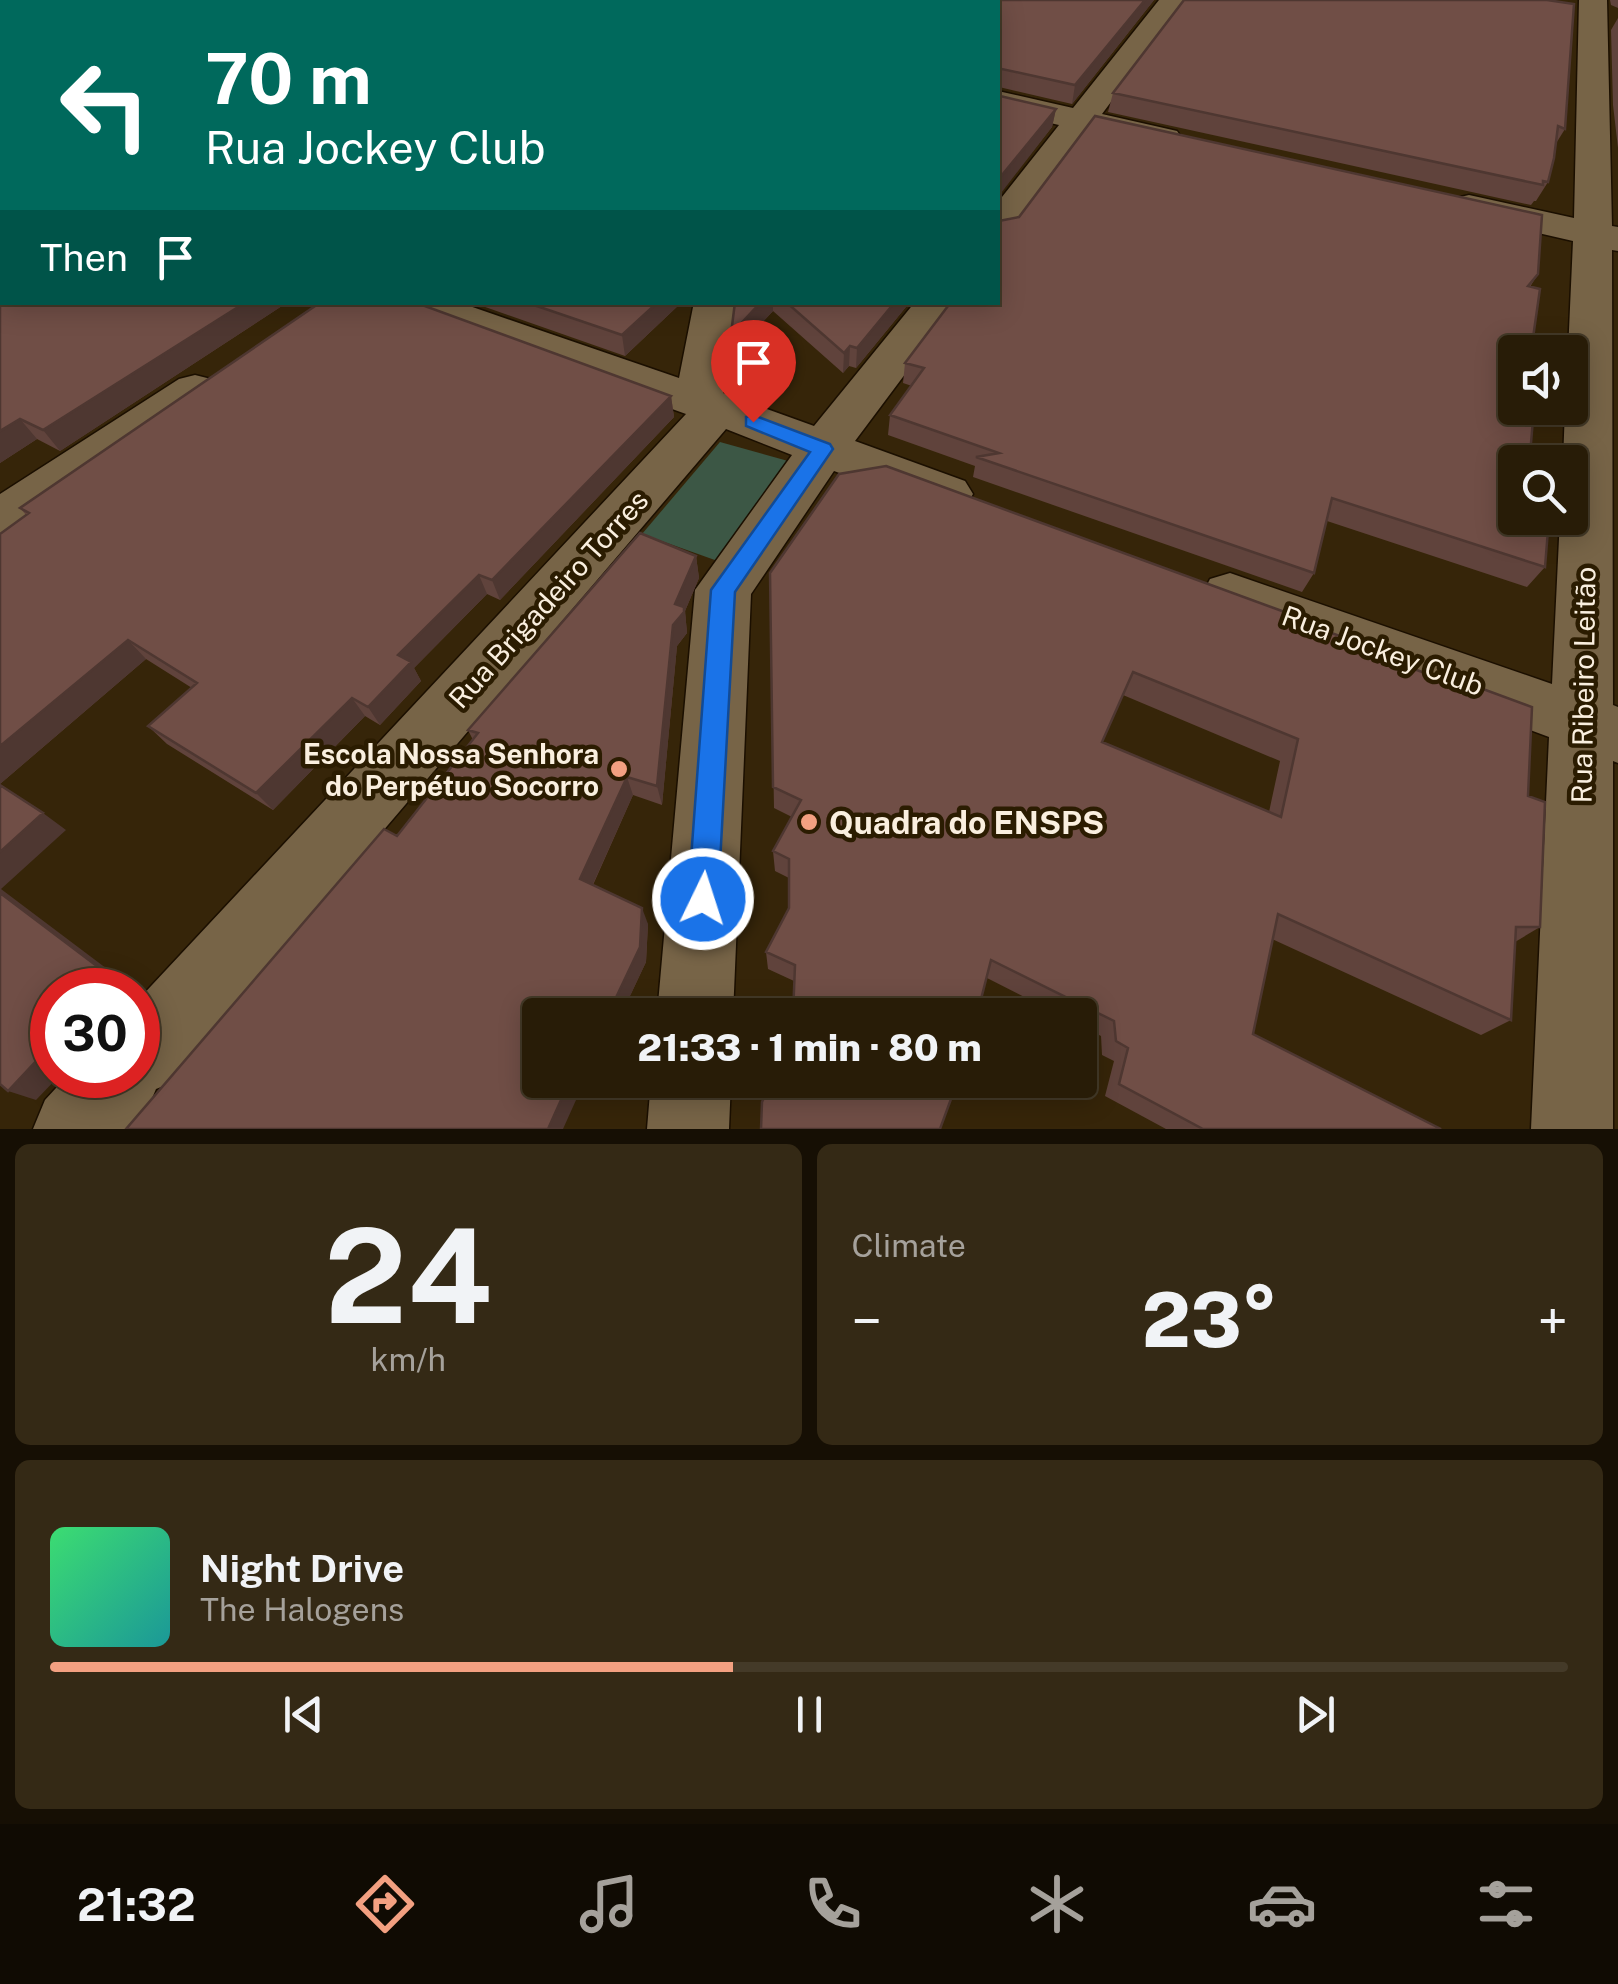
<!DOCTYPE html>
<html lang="en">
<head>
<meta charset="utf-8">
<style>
  :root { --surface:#281c07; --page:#342915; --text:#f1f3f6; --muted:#a5a19b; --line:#443a28; --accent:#f3a081 }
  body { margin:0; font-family:"Public Sans",sans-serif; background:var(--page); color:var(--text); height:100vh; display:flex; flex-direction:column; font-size:38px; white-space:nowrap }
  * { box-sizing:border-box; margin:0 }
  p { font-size:32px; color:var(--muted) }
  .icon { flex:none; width:55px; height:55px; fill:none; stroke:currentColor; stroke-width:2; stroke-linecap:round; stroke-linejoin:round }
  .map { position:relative; height:1129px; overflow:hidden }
  .panel { display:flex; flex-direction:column; gap:15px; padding:15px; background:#160f04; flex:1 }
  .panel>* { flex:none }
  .guide { position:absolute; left:0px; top:0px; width:1000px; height:305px; box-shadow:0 5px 25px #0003,0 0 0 2px var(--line); background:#00695c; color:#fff; overflow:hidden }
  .fabs { position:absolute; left:1498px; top:335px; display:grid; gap:20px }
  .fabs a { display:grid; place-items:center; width:90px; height:90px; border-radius:10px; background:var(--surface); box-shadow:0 5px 25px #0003,0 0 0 2px var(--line); font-size:50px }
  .speed { position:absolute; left:30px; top:968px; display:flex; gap:20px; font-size:50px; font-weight:700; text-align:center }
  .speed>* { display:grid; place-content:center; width:130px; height:130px; border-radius:50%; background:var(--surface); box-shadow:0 5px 25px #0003,0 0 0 2px var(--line); line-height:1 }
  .speed .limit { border:15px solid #d22; background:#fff; color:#111 }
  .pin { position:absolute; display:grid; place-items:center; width:85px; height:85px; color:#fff; margin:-102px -42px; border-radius:50% 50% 50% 0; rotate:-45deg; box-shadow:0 0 10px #0007 }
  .pin .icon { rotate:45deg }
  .me { position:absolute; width:110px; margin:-55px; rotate:4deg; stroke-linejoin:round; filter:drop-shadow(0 0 8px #0008) }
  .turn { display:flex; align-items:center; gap:35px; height:210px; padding:0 40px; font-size:45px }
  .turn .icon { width:130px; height:130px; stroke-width:2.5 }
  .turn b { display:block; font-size:70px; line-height:85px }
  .then { display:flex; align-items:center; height:95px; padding:0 40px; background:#0003; gap:20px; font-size:38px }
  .big { font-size:75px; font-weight:800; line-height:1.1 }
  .panel .card { flex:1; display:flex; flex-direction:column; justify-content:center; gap:15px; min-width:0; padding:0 35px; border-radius:15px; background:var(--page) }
  .panel .dial { align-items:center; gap:0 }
  .dial b { font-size:130px; line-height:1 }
  .song { display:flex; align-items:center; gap:30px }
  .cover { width:120px; height:120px; border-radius:15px; background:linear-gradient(135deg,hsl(140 70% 55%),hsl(180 70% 35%)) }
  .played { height:10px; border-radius:5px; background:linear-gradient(90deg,var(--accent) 45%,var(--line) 45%) }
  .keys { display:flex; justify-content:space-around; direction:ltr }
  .heat { display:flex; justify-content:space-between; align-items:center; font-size:55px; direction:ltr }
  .panel .tiles { flex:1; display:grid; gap:15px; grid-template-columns:1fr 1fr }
  .card:last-child { grid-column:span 2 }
  .trip { position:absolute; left:522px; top:998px; width:575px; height:100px; border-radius:10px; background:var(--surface); box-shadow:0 5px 25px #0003,0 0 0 2px var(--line); font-weight:800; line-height:100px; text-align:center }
  .menu { display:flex; height:160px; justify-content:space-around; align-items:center; background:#100b03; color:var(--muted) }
  .menu .icon { width:70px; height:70px }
  .menu .selected { color:var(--accent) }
  .menu b { font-size:45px; color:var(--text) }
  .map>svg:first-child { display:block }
  .green { fill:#3c5745 }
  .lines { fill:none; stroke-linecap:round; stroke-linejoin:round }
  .minor-casing { stroke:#1b0f00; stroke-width:3 }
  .minor { fill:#776447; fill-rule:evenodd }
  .wall { fill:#60433c; fill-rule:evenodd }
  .shaded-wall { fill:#4e3731 }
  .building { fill:#704e46; stroke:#4e3731; stroke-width:2.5; fill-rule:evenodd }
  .route { fill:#1a73e8; stroke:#114b97; stroke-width:2.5 }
  .poi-dot { fill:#f3a081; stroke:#2b1c01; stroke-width:4 }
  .labels { text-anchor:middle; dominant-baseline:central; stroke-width:9; stroke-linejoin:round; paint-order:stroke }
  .street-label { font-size:28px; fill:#faefdf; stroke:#2b1c01 }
  .poi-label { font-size:28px; font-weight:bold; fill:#faefdf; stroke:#2b1c01; text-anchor:end }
  .near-poi-label { font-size:32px; font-weight:bold; fill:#faefdf; stroke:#2b1c01; text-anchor:start }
</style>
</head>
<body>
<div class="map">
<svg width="1618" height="1129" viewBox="0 0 1618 1129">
  <rect width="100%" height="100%" fill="#362509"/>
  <path class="green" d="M 720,442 L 806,466 L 740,569 L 642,534 Z"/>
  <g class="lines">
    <defs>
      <path id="minor" d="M 1159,0 L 1187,0 L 1102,114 L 1177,131 L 1182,138 L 1177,145 L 1165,148 L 1089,131 L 1012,235 L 998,238 L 998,202 L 1059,125 L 998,111 L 998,91 L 1073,108 Z
        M 1579,0 L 1607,0 L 1612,226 L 1618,227 L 1618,251 L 1612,250 L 1613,705 L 1618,707 L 1618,763 L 1613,761 L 1613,1129 L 1531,1129 L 1549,737 L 1210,611 L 1202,595 L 1210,579 L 1230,573 L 1552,684 L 1560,518 L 1570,518 L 1570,462 L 1563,462 L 1565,408 L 1570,408 L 1568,352 L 1573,241 L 1456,214 L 1450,206 L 1456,198 L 1469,195 L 1574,218 Z
        M 394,302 L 458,302 L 679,378 L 694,302 L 736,302 L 723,393 L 814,426 L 915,302 L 959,302 L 855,441 L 965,481 L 973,494 L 965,507 L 947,513 L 834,471 L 751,594 L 733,1015 L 657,1015 L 695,590 L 792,455 L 726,429 L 166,1085 L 156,1089 L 150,1103 L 128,1129 L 33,1129 L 45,1100 L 68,1075 L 138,1075 L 138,1000 L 686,414 L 400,311 Z
        M 195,375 L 211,379 L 218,390 L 211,401 L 19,534 L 0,539 L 0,494 L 179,379 Z
        M 651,1080 L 731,1080 L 729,1129 L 647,1129 Z"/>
    </defs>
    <use href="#minor" class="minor-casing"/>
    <use href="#minor" class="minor"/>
  </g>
  <path class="wall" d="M 0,0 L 1154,0 L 1072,104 L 999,87 L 1000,96 L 1056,109 L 1052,127 L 998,195 L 999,221 L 1538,274 L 1530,287 L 1533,338 L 1531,443 L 1545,567 L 1527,587 L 1327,521 L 1314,573 L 1302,592 L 973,477 L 975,466 L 888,435 L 890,415 L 912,386 L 903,383 L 905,363 L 998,302 L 998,2 L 2,2 L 2,302 L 288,302 L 60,451 L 37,439 L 0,463 Z
    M 1184,0 L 1565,129 L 1555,145 L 1548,182 L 1536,201 L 1534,201 L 1531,205 L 1108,112 L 1113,93 Z
    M 1610,0 L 1618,0 L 1618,8 L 1611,5 Z
    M 1618,18 L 1618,148 L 1613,105 L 1611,30 Z
    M 471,302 L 682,302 L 625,356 Z
    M 735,302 L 910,302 L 856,368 L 849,366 L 843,373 L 773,311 L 732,355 Z
    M 671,396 L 674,417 L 500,600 L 487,594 L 414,668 L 421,681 L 380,725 L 365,716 L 273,810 L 167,744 L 148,726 L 192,688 L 146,659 L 0,784 L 26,515 L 20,508 Z
    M 696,556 L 699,578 L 685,611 L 687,633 L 677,646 L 662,805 L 633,795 L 593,885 L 648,924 L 646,962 L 621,1015 L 540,1015 L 397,836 L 473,740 L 468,730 Z
    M 770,573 L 1299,621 L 1389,660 L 1479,693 L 1483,689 L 1528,796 L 1540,927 L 1515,942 L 1511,1020 L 1481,1035 L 1272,939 L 1253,1034 L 1441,1129 L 1166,1129 L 1105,1096 L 1114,1061 L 1102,1055 L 1101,1036 L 1080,1025 L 1080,1015 L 1060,1015 L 987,978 L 794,1013 L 794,981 L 768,969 L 766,952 L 789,908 L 789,878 L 775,871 L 773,851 L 792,817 L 774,808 ZM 1123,695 L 1280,761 L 1269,812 L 1102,742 Z"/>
  <path class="shaded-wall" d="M 1145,0 L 1154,0 L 1072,104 L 1075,85 Z
    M 1056,109 L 1052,127 L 998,197 L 998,180 Z
    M 246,302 L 288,302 L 60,451 L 43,430 Z
    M 658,302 L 682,302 L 625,356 L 622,335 Z
    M 761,302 L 773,302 L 773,311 L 732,355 L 731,334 Z
    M 895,302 L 910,302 L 856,368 L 857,348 Z
    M 850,346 L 849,366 L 843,373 L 844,353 Z
    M 671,396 L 674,417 L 500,600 L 492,580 Z
    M 20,419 L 37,439 L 0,463 L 0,431 Z
    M 696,556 L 699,578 L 685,611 L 687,633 L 677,646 L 662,805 L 657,786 L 675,604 Z
    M 479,575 L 487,594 L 414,668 L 421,681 L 380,725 L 368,707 L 398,655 Z
    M 128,640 L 146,659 L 0,784 L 0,746 Z
    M 352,698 L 365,716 L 273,810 L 256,793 Z
    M 627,777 L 633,795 L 588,895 L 580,879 Z
    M 43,813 L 66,830 L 1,889 L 135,990 L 104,990 L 0,893 L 0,852 Z
    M 642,908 L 648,924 L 646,962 L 621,1015 L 616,1015 L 612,1006 Z
    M 606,1003 L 613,1015 L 600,1015 Z
    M 52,1044 L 52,1075 L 60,1075 L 36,1100 L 8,1091 Z
    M 570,1080 L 585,1080 L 563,1129 L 548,1129 Z"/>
  <path class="building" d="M 0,0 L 1145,0 L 1075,85 L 1002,69 L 998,72 L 998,2 L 2,2 L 2,302 L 246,302 L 43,430 L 20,419 L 0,431 Z
    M 1184,0 L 1547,0 L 1574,4 L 1565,129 L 1558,126 L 1554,158 L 1548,182 L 1543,181 L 1543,185 L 1113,93 Z
    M 998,77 L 1000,96 L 1056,109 L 998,180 L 999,221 L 1019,217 L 1095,116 L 1542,215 L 1538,274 L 1528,286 L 1540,289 L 1533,338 L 1538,340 L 1538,352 L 1515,352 L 1515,408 L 1534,408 L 1531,443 L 1553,449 L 1552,462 L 1515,462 L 1515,518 L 1549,518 L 1545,567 L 1332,498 L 1314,573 L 976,457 L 999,453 L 890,415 L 924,368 L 905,363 L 951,302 L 998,302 Z
    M 321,302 L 414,302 L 671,396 L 492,580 L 479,575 L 398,655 L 411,662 L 368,707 L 352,698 L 256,793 L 148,726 L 197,683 L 128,640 L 0,746 L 0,534 L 29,513 L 20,508 Z
    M 525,302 L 658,302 L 622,335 Z
    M 735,302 L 761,302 L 731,334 Z
    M 786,302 L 895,302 L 857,348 L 850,346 L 844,353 Z
    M 886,466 L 1301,618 L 1299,621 L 1391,655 L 1389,660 L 1480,693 L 1483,689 L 1532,707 L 1528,796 L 1545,802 L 1540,927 L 1516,927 L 1511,1020 L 1278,914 L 1253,1034 L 1441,1129 L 1203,1129 L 1119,1084 L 1128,1048 L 1116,1041 L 1114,1021 L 991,960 L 977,1015 L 793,1015 L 795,965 L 766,952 L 789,908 L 789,859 L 773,851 L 801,800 L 773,787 L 770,573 L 839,474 ZM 1133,672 L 1298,739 L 1281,817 L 1102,742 Z
    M 640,533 L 696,556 L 675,604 L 684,607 L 684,612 L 673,625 L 657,786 L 627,777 L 580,879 L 642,908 L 640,947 L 612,1006 L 606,1003 L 600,1015 L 540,1015 L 540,1080 L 570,1080 L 548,1129 L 126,1129 L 384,829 L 397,836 L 478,733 L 468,730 Z
    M 0,785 L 43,813 L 0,852 Z
    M 0,893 L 114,979 L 104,990 L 52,990 L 52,1044 L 8,1091 L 0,1084 Z
    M 772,1080 L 958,1080 L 940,1129 L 761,1129 L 762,1102 Z"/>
  <path class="route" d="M 753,415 L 830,444 L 833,449 L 735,592 L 718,899 L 713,909 L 703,914 L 693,909 L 688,899 L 711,590 L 810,452 L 746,426 L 746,417 Z"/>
  <g class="poi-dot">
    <circle cx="619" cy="769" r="10"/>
    <circle cx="809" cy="822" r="10"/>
  </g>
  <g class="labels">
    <g class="street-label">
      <text transform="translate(548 599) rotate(-48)">Rua Brigadeiro Torres</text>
      <text transform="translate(1383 650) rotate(20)">Rua Jockey Club</text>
      <text transform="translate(1583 685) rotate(-89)">Rua Ribeiro Leitão</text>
    </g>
    <g class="poi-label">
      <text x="599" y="753">Escola Nossa Senhora<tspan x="599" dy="32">do Perpétuo Socorro</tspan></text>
    </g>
    <g class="near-poi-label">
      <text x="829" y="822">Quadra do ENSPS</text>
    </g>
  </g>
</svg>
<div class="fabs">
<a><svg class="icon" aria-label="sound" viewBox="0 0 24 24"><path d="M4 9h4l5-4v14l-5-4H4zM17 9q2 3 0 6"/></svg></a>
<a><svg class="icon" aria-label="search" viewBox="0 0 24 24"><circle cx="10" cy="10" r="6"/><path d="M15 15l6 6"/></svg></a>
</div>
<div class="speed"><div class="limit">30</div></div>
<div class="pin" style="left:753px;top:422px;background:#d93025"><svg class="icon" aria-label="arrive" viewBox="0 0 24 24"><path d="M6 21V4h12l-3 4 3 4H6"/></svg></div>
<svg class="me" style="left:703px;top:899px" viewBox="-20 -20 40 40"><circle r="17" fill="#1a73e8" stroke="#fff" stroke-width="3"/><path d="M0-11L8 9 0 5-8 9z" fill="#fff"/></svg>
<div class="trip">21:33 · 1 min · 80 m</div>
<div class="guide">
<div class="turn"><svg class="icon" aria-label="left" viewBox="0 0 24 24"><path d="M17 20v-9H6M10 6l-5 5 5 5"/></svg><div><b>70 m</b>Rua Jockey Club</div></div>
<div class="then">Then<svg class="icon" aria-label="arrive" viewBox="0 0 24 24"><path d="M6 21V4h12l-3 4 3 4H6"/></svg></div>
</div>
</div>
<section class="panel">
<div class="tiles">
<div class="card dial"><b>24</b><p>km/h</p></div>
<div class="card"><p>Climate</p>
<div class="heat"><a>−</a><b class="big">23°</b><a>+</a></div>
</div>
<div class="card">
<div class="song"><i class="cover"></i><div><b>Night Drive</b><p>The Halogens</p></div></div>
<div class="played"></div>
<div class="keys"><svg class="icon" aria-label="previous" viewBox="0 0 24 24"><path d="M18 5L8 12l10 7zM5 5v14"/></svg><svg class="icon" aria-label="pause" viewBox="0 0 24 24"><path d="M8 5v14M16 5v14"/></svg><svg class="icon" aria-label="next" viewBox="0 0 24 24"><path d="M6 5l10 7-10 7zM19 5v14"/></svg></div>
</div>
</div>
</section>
<nav class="menu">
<b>21:32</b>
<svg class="icon selected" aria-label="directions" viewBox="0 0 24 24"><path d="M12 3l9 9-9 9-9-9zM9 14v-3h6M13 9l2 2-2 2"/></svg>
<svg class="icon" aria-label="music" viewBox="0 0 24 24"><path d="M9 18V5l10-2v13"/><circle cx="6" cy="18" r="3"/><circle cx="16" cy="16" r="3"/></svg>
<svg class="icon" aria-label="phone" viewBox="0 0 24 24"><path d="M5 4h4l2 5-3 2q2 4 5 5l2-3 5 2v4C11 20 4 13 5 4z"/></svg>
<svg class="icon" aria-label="climate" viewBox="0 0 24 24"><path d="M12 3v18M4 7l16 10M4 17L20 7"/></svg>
<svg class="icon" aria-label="car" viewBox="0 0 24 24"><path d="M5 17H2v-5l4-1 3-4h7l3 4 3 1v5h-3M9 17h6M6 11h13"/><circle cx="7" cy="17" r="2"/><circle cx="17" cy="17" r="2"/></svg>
<svg class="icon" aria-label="filters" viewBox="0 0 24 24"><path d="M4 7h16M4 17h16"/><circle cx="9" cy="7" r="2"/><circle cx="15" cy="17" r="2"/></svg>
</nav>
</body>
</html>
